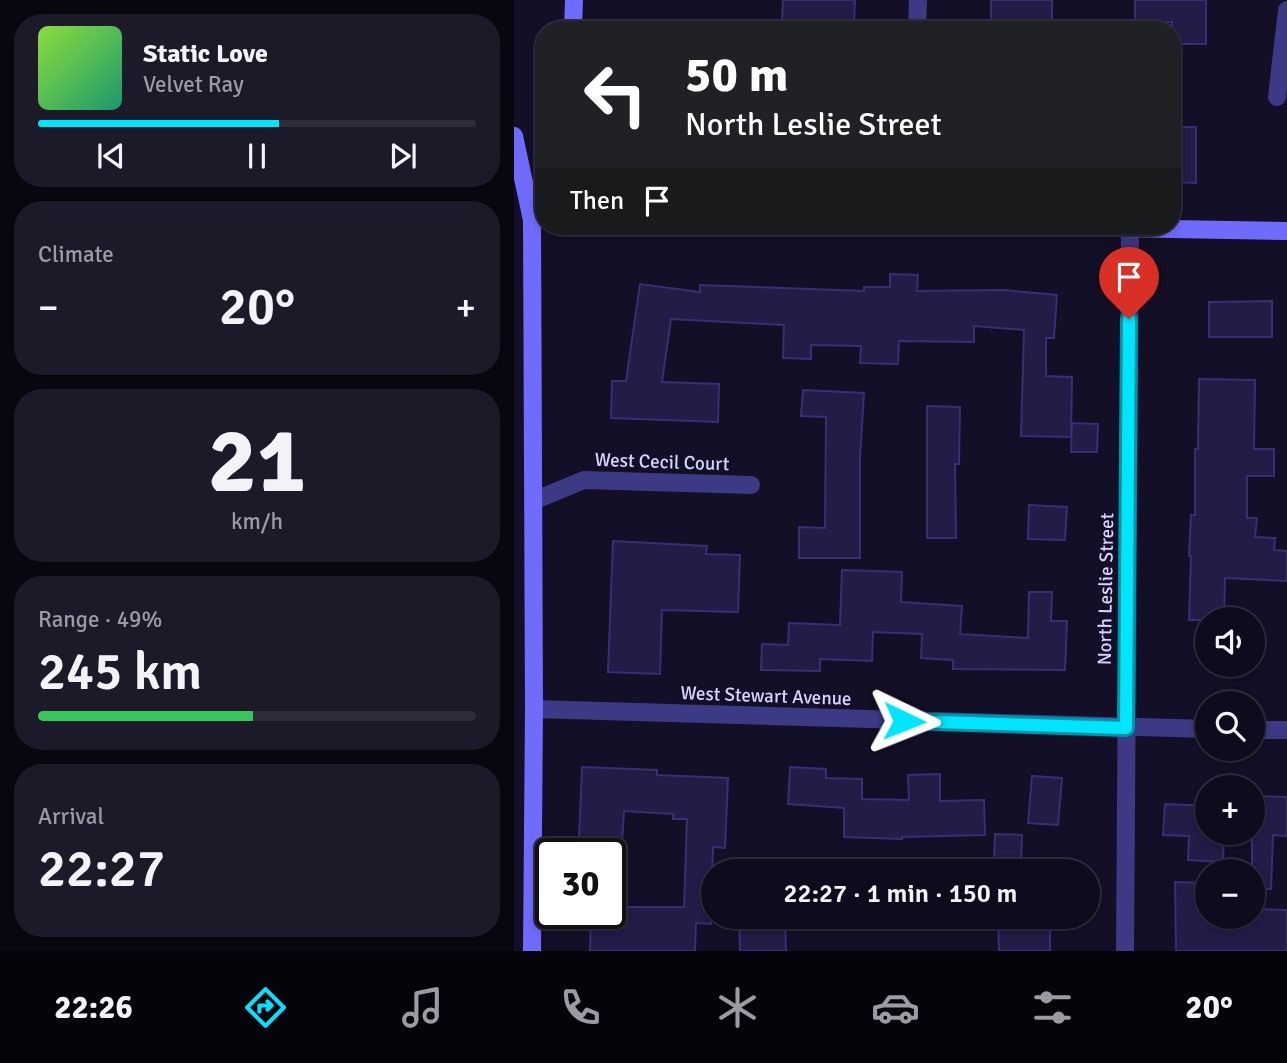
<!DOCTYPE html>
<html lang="en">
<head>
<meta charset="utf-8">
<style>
  :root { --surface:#0e0b1c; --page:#1c1929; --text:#f1f3f6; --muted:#9b9ba3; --line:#2e2b3b; --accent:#00e5ff }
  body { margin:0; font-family:Signika,sans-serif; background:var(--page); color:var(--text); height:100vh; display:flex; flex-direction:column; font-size:26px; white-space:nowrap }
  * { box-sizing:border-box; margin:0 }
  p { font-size:23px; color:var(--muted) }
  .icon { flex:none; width:38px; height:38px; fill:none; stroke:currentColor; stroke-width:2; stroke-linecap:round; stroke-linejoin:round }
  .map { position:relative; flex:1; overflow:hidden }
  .details { display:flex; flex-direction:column; gap:14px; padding:14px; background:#08060f; width:514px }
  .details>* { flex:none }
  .hud { position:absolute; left:21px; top:21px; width:646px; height:214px; border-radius:28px; box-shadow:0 4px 10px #0003,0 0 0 2px var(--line); background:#202124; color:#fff; overflow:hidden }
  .controls { position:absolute; left:681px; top:607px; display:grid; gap:14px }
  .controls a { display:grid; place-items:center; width:70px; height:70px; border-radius:50%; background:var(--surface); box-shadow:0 4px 10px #0003,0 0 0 2px var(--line); font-size:35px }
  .speed { position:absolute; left:21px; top:838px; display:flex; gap:14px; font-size:35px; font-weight:700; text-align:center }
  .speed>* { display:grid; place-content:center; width:91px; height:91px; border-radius:50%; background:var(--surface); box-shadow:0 4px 10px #0003,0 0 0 2px var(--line); line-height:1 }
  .speed .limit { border:4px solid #111; border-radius:10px; background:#fff; color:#111 }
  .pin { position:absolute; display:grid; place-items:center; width:60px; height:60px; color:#fff; margin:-72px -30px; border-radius:50% 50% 50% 0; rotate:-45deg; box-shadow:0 0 7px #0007 }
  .pin .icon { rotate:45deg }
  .me { position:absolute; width:77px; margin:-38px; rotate:92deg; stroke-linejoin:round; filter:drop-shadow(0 0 5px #0008) }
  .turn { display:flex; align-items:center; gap:24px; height:147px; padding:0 35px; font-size:32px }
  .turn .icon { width:91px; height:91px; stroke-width:2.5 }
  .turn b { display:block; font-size:49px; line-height:60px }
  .then { display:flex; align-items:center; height:66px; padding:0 35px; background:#0003; gap:14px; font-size:26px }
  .big { font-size:52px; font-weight:600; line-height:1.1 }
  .details .widget { flex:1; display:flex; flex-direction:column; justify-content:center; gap:10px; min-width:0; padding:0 24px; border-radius:28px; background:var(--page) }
  .details .dial { align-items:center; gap:0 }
  .dial b { font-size:91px; line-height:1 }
  .song { display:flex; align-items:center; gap:21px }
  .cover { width:84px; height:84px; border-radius:10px; background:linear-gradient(135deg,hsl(90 70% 55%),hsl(160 70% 35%)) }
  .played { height:7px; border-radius:4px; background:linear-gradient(90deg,var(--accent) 55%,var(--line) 55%) }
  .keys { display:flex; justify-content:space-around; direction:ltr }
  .heat { display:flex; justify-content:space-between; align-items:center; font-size:38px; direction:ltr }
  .charge { height:10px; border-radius:5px; background:linear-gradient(90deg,#34c759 49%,var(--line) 0) }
  .trip { position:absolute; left:187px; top:859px; width:399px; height:70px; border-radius:35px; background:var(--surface); box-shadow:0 4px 10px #0003,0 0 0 2px var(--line); font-weight:600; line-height:70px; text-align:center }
  .menu { display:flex; height:112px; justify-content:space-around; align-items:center; background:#06040b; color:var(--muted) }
  .menu .icon { width:49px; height:49px }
  .menu .selected { color:var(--accent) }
  .menu b { font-size:32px; color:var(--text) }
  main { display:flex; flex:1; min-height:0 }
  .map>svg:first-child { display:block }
  .building { fill:#241b47; stroke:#3b2d73; stroke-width:2 }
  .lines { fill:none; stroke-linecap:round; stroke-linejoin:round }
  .street { stroke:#3d3a85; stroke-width:18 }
  .secondary { stroke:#6f6bff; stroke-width:18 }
  .route-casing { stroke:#0095a6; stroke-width:18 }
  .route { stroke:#00e5ff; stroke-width:12 }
  .labels { text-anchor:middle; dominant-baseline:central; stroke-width:7; stroke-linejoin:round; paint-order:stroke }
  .street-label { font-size:19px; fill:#d9d4ff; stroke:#130f26 }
</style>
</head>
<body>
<main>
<section class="details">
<div class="widget">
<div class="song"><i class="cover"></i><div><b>Static Love</b><p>Velvet Ray</p></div></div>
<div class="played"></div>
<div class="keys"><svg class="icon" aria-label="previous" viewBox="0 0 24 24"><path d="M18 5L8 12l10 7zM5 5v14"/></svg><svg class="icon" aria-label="pause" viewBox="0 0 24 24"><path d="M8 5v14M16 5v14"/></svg><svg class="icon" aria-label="next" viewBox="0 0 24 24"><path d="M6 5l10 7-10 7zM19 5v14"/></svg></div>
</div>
<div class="widget"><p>Climate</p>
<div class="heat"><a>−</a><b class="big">20°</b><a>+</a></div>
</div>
<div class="widget dial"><b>21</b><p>km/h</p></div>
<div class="widget"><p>Range · 49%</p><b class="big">245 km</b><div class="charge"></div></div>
<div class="widget"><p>Arrival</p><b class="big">22:27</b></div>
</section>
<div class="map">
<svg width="773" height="951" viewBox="0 0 773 951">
  <rect width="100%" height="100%" fill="#130f26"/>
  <path class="building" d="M 269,0 L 341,0 L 340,24 L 268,21 Z
    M 477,0 L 538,0 L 538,30 L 477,30 Z
    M 621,0 L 692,0 L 692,44 L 658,44 L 658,22 L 621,22 Z
    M 658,127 L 682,127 L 682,183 L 658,182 Z
    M 376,274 L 404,275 L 403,291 L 490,290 L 543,295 L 540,338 L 532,338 L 532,376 L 558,377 L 557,437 L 507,436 L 510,330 L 460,326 L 460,342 L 385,341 L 384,364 L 346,363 L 347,346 L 297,345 L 297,359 L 269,358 L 270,325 L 157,319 L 148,382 L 205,384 L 204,422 L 97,418 L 98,381 L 112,381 L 126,284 L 186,292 L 186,285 L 350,291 L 350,287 L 376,287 Z
    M 758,301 L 758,337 L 695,337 L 695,302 Z
    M 685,379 L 741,380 L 740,449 L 760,449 L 760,476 L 733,476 L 733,518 L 743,518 L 741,537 L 761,538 L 760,550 L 773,551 L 773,581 L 711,578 L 710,620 L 675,620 L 677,556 L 675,556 L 677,515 L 681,515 L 681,449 L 684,449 Z
    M 289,390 L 350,393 L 346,457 L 346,558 L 285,558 L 285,527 L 311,528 L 312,417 L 287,416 Z
    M 413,406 L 446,407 L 445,464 L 441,464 L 442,538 L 413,538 Z
    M 558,423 L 584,424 L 583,452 L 557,452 Z
    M 515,505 L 553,507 L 551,540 L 514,539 Z
    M 99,541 L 193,546 L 192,554 L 226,555 L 224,612 L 148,610 L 146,674 L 94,672 Z
    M 328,570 L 388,572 L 387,602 L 448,606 L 446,634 L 514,638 L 515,592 L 538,592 L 537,621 L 553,621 L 551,670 L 439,669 L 439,660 L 407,658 L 408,634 L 359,632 L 358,661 L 306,659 L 306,671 L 247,670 L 248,644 L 274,645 L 275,623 L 326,625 Z
    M 68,767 L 143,770 L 143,775 L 214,778 L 211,848 L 199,847 L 197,924 L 182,923 L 181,951 L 76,951 L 77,914 L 96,914 L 96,907 L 170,907 L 173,819 L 159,819 L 159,814 L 110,811 L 108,842 L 65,840 Z
    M 276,767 L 312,769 L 312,778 L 348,779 L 348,799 L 395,800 L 394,775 L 426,774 L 426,801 L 470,800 L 471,835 L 388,837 L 388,839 L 330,837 L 330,808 L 274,804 Z
    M 518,776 L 548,778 L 544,825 L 514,823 Z
    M 738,796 L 773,797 L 773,836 L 759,835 L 757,889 L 738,889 Z
    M 651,804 L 693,806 L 693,833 L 710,833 L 709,862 L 674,860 L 675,836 L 649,835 Z
    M 481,834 L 508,835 L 507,863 L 480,862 Z
    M 661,882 L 688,883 L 688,917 L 738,917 L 738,909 L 773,910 L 773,951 L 662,951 Z
    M 484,917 L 536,917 L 536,951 L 485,951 Z
    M 271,921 L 272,951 L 226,951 L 225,922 Z"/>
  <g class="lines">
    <path class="street" d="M 403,30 L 404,0
      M 763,97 L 773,10
      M 19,501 L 70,480 L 237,485
      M 20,709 L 693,729
      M 738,730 L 773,730
      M 611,951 L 616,228"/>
    <path class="secondary" d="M 59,30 L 60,0
      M 0,136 L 18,220 L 20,709 L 18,951
      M 19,217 L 30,182
      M 481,226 L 773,231"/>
  </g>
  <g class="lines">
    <defs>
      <path id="route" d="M 390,721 L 612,728 L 615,319"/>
    </defs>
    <use href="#route" class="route-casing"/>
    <use href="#route" class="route"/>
  </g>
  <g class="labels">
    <g class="street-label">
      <text transform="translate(148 462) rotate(2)">West Cecil Court</text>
      <text transform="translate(592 589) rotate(-89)">North Leslie Street</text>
      <text transform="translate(252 696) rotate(2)">West Stewart Avenue</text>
    </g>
  </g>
</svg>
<div class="controls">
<a><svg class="icon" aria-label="sound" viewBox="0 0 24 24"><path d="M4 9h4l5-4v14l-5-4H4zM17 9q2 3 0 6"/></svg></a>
<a><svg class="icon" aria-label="search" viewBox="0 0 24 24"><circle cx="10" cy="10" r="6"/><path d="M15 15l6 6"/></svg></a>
<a>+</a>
<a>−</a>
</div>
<div class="speed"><div class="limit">30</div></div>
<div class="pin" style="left:615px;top:319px;background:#d93025"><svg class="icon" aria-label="arrive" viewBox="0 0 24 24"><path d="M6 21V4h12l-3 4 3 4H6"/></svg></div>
<svg class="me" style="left:390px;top:721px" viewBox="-20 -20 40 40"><path d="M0-17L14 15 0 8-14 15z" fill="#00e5ff" stroke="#fff" stroke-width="4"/></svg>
<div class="trip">22:27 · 1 min · 150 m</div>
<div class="hud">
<div class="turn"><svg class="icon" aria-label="left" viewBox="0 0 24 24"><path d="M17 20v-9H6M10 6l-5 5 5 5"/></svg><div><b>50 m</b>North Leslie Street</div></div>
<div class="then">Then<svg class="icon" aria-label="arrive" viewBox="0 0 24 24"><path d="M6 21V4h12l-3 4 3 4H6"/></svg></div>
</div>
</div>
</main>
<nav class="menu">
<b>22:26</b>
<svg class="icon selected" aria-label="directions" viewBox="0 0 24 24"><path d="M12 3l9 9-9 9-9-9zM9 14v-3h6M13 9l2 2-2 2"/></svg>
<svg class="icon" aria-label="music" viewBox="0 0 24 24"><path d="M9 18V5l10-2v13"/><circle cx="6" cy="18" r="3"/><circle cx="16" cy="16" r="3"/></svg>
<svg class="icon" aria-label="phone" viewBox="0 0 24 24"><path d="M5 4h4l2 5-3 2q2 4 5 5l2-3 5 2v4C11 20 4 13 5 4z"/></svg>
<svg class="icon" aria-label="climate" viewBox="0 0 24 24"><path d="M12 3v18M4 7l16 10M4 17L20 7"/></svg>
<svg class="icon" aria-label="car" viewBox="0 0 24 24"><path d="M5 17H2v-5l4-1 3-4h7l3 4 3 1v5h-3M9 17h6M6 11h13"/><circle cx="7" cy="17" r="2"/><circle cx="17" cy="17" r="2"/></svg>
<svg class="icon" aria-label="filters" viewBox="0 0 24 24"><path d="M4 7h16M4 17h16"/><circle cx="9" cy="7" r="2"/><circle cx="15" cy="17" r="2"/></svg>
<b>20°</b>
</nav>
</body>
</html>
